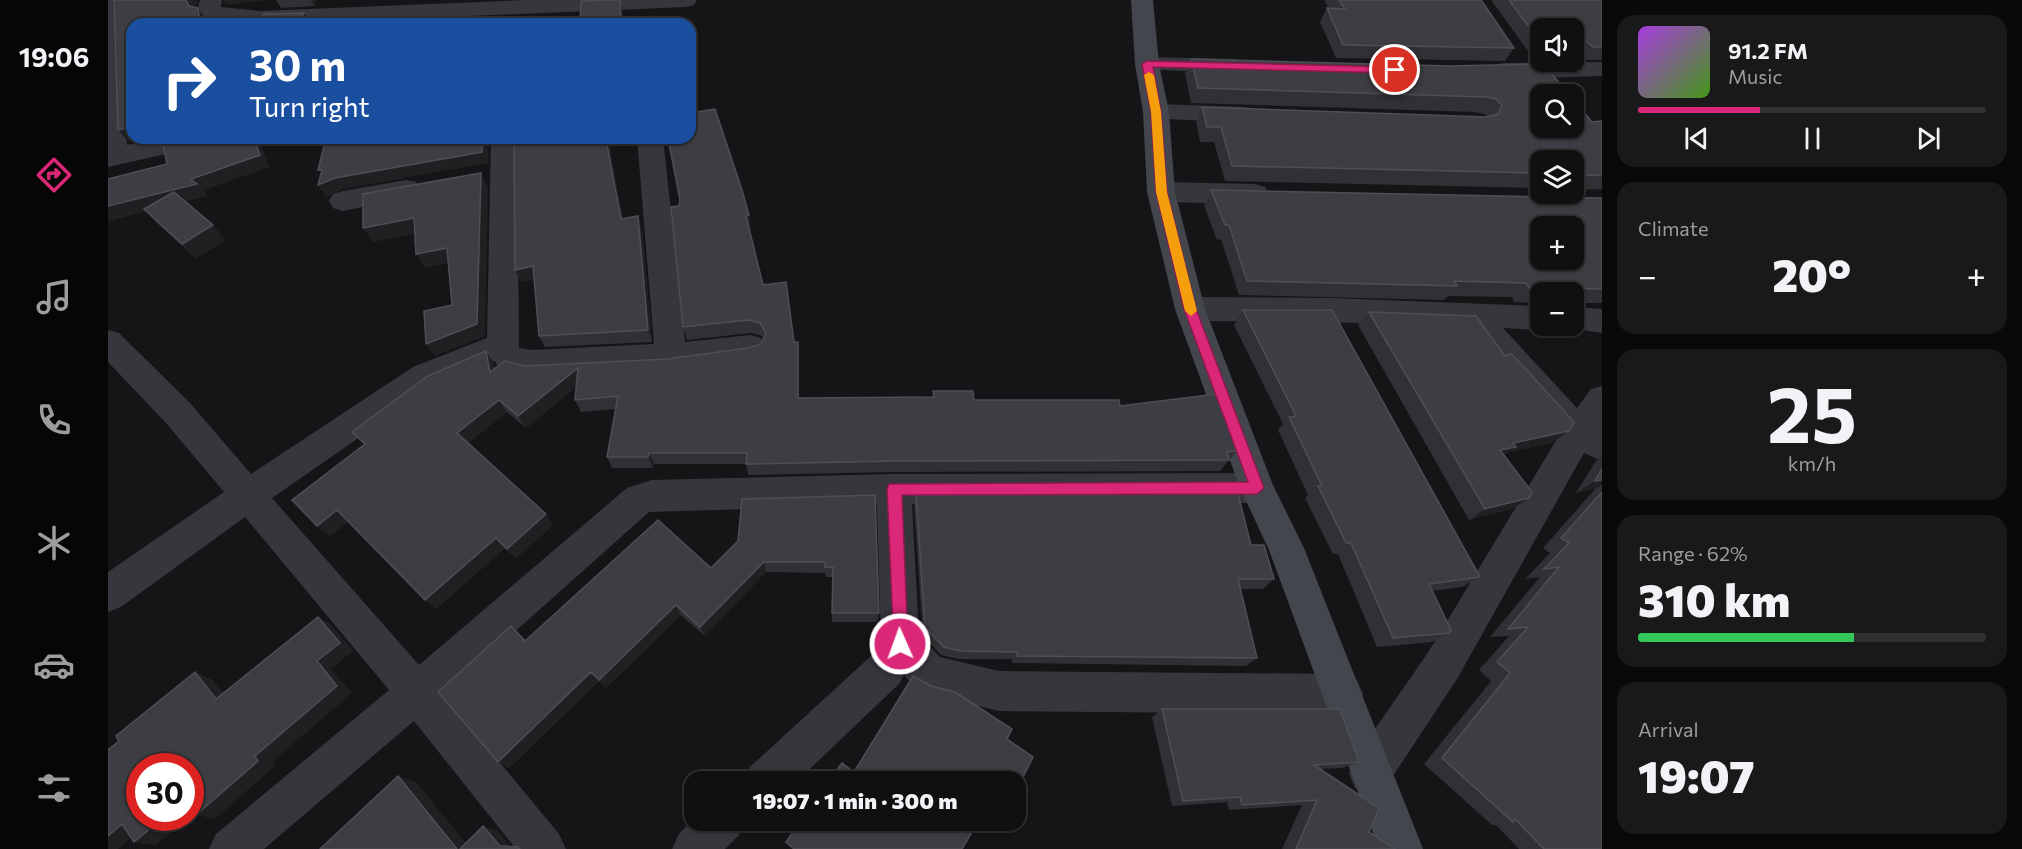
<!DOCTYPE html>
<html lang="en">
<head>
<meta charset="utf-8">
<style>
  :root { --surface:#101011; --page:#19191a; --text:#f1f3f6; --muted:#9c9d9f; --line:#303031; --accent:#db2777 }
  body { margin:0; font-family:Commissioner,sans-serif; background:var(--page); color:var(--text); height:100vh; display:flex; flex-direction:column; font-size:22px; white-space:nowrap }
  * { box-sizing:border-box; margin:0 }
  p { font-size:20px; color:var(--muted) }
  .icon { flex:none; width:33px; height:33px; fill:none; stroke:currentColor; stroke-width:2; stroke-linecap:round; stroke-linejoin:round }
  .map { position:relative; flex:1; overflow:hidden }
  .panel { display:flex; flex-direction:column; gap:15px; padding:15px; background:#090909; width:420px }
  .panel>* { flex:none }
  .hud { position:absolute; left:18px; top:18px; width:570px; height:126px; border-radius:18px; box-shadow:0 2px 4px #0004,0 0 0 2px var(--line); background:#1a4fa0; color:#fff; overflow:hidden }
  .buttons { position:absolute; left:1422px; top:18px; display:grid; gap:12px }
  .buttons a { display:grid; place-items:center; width:54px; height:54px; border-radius:12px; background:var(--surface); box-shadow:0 2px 4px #0004,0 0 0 2px var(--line); font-size:30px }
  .speed { position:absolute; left:18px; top:753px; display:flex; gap:12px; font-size:30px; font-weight:700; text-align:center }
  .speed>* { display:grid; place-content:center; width:78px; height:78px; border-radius:50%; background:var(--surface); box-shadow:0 2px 4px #0004,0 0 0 2px var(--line); line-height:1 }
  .speed .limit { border:9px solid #d22; background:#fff; color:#111 }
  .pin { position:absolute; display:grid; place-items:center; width:51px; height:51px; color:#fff; margin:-26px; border:3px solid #fff; border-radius:50%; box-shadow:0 2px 6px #0007 }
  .me { position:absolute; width:66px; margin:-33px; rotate:358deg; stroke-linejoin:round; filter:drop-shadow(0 0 4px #0008) }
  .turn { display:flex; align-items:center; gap:21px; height:126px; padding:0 24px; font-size:27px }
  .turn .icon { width:78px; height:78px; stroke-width:2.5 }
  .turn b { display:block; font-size:42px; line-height:51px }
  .big { font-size:45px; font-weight:800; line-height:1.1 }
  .panel .tile { flex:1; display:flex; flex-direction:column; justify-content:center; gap:9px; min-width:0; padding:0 21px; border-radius:18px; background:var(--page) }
  .panel .dial { align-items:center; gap:0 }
  .dial b { font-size:78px; line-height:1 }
  .song { display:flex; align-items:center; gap:18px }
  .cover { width:72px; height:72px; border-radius:9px; background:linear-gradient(135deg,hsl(280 70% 55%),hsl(100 70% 35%)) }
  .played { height:6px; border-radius:3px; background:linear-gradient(90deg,var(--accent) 35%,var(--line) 35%) }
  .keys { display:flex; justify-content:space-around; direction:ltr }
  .heat { display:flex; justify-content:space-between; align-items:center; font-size:33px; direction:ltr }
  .charge { height:9px; border-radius:4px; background:linear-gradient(90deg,#34c759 62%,var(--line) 0) }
  .trip { position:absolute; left:576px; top:771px; width:342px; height:60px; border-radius:18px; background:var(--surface); box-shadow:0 2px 4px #0004,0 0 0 2px var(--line); font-weight:800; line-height:60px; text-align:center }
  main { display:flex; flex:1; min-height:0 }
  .menu { display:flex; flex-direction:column; width:108px; justify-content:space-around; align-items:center; background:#060607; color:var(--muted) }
  .menu .icon { width:42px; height:42px }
  .menu .active { color:var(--accent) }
  .menu b { font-size:27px; color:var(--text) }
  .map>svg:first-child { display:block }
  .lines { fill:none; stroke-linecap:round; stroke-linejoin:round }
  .street { fill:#36373d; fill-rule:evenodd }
  .secondary { fill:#43464d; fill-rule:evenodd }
  .wall { fill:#313135 }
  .shaded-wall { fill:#202023 }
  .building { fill:#3d3e43; stroke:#4e4f56; stroke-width:1.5; fill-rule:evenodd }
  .route { fill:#db2777; stroke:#8e194d; stroke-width:1.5 }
  .slow { fill:#f59e0b }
</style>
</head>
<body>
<main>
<nav class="menu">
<b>19:06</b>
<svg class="icon active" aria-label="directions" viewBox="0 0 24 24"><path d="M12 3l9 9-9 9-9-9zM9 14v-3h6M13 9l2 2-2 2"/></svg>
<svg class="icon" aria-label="music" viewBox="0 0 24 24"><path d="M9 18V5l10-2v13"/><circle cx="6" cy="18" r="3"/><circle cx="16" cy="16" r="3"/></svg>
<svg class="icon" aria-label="phone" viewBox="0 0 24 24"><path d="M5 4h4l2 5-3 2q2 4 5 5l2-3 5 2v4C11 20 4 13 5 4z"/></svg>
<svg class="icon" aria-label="climate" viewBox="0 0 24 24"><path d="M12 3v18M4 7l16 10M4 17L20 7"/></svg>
<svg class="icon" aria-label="car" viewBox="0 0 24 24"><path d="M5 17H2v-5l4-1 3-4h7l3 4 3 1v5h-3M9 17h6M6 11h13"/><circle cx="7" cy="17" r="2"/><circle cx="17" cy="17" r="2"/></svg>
<svg class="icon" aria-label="filters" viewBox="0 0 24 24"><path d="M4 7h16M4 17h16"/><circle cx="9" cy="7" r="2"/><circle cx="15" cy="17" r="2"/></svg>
</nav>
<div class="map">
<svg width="1494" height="849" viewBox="0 0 1494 849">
  <rect width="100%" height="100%" fill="#151517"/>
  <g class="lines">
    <path class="street" d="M 0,0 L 13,0 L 19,145 L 53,138 L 107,138 L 103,144 L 0,167 Z
      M 92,0 L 114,0 L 113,7 L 152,11 L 418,0 L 589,0 L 586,5 L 578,7 L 172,24 L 145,24 L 92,17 L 89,12 Z
      M 1039,57 L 1125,59 L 1134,61 L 1137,66 L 1134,71 L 1125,73 L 1031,69 L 1027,64 L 1031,59 Z
      M 1494,62 L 1494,76 L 1395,79 L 1386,76 L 1383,71 L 1386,66 L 1395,63 Z
      M 1048,104 L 1137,107 L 1146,109 L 1150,115 L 1146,121 L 1137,123 L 1039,118 L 1035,112 L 1039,106 Z
      M 383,138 L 409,138 L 411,348 L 424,350 L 546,344 L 529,138 L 555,138 L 577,342 L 642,335 L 653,338 L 658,347 L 653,356 L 642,359 L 563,369 L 424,376 L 390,367 L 387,361 L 327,385 L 164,498 L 311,665 L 519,488 L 544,480 L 786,474 L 1149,473 L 1161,477 L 1166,488 L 1161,499 L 1149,503 L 804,504 L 811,635 L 832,657 L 891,671 L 1235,674 L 1249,680 L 1255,694 L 1249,708 L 1235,714 L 891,711 L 821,694 L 807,688 L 796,675 L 792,683 L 688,782 L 636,782 L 642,767 L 764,655 L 773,640 L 769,505 L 541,512 L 336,695 L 451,834 L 458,849 L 408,849 L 306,721 L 156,849 L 101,849 L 108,834 L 281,690 L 137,517 L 13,607 L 0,612 L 0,572 L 116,492 L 58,423 L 0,362 L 0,330 L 11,333 L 82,403 L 143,474 L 305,367 L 379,338 Z
      M 298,180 L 308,182 L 312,189 L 308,196 L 235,211 L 225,208 L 221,201 L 225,194 L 235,191 Z
      M 1053,182 L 1147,184 L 1157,187 L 1161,194 L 1157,201 L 1147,204 L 1053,202 L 1043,199 L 1039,192 L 1043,185 Z
      M 1082,297 L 1223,298 L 1432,306 L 1432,326 L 1443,326 L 1432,330 L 1395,328 L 1469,408 L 1483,389 L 1494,386 L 1494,461 L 1476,453 L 1349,679 L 1277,788 L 1262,794 L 1247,788 L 1241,773 L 1247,758 L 1321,651 L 1452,434 L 1356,327 L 1223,322 L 1082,321 L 1071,317 L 1067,309 L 1071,301 Z
      M 1466,307 L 1494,309 L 1494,333 L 1455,327 L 1454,326 L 1466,326 Z
      M 586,818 L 586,820 L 637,820 L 631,835 L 617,849 L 564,849 L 571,834 Z"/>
    <path class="secondary" d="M 1023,0 L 1045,0 L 1051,64 L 1061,112 L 1067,192 L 1097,309 L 1165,485 L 1196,548 L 1315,849 L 1271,849 L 1161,550 L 1132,488 L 1067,309 L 1039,192 L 1035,112 L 1027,64 Z"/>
  </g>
  <path class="wall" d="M 168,0 L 208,0 L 206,6 L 173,8 Z
    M 1216,0 L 1373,0 L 1406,48 L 1397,61 L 1228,58 L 1212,22 L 1219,8 L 1221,9 Z
    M 1383,0 L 1494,0 L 1494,60 L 1474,60 L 1467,53 L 1466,53 L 1466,28 L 1432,28 L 1432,55 L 1423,55 Z
    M 1083,59 L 1342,66 L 1484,122 L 1494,121 L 1494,189 L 1466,190 L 1466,160 L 1432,160 L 1432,189 L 1432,188 L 1117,181 L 1106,142 L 1092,142 L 1088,122 L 1094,107 L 1379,117 L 1376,114 L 1367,112 L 1083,103 L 1077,74 Z
    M 76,138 L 164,138 L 151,140 L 161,167 L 95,190 L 100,196 L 77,201 L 118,240 L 88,258 L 49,223 L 38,211 L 0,221 L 0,179 L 59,164 Z
    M 503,157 L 515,219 L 534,228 L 544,342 L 437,347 L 431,336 L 426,279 L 413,282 Z
    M 1103,190 L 1494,198 L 1494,303 L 1466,303 L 1466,292 L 1432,292 L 1432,303 L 1406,302 L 1404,297 L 1340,296 L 1336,300 L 1131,295 L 1113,239 L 1109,240 L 1096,205 Z
    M 563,207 L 643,229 L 641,229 L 655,285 L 686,342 L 690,342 L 691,355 L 691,398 L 825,397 L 825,391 L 866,400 L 1012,406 L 1129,451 L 1112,471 L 786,472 L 640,475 L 638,464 L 546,464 L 545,468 L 504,468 L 499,457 L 508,409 L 473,412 L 467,400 L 468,387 L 418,428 L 399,412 L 360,443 L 445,525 L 408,558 L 397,548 L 328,609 L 317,600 L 240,522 L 222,536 L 257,444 L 244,432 L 378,351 L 386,364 L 387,368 L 417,366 L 559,359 L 640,348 L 653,344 L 655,339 L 654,336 L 643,333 L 579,340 L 575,327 Z
    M 1135,310 L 1372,577 L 1354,587 L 1325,591 L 1341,633 L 1324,642 L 1269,647 L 1230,554 L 1225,554 L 1197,498 L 1200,495 L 1170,430 L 1175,424 L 1126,325 Z
    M 1261,312 L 1397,356 L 1444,443 L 1400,452 L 1396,456 L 1421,498 L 1404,509 L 1361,520 L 1250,325 Z
    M 1494,456 L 1494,849 L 1411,849 L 1388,825 L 1384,825 L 1316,764 L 1383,681 L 1371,670 L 1401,636 L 1382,637 L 1432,577 L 1417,579 L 1442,553 L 1435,548 L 1488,488 L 1468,493 L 1488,461 Z
    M 767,495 L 771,613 L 770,622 L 724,622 L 724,613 L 725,577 L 718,577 L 717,573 L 658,572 L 597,636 L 573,615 L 498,688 L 491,681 L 401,768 L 403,626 L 418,640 L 603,568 Z
    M 808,495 L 1143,545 L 1166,579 L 1155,589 L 1132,589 L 1149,658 L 1138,666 L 904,663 L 904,659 L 850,659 L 833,655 L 815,636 L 806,506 Z
    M 1054,709 L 1251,762 L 1234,768 L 1213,769 L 1261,832 L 1287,849 L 1174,849 L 1194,805 L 1121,810 L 1119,802 L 1064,806 L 1044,717 Z
    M 875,820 L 892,820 L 885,827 Z"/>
  <path class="shaded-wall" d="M 78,0 L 90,0 L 87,11 L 81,6 Z
    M 115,0 L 159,0 L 118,5 Z
    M 203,0 L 208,0 L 206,6 Z
    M 512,0 L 515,12 L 516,24 L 513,24 Z
    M 90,8 L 99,20 L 99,24 L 92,24 Z
    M 196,13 L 203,24 L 191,24 Z
    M 24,127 L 24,138 L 42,138 L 21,142 L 10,130 Z
    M 146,138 L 150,138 L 151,140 L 161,167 L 95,190 L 100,196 L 0,221 L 0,206 L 83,179 Z
    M 375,138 L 381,138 L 380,163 L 235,189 L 218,197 L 210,185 L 227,178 Z
    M 500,138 L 504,138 L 503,157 L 517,231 L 513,219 L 499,145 Z
    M 373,173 L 380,187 L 377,336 L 327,356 L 318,344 L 369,324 Z
    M 641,215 L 643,229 L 640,230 L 638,216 Z
    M 530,216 L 534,228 L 544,342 L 540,330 Z
    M 306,218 L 315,232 L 265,242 L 255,228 Z
    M 105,225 L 118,240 L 88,258 L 74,244 Z
    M 339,248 L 347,261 L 317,268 L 308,254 Z
    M 425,266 L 430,278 L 413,282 L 407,270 Z
    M 690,342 L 691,355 L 691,410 L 690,398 Z
    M 378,351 L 386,364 L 390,384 L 382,372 Z
    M 470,368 L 476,381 L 418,428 L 410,416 Z
    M 391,400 L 399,412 L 358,445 L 349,433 Z
    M 1461,431 L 1444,443 L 1400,452 L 1392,459 L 1392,450 L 1405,443 Z
    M 541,453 L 546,464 L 545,468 L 540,457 Z
    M 1494,480 L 1494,485 L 1488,488 L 1468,493 L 1487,481 Z
    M 1421,498 L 1404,509 L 1361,520 L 1377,509 Z
    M 229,510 L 242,521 L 222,536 L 209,526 Z
    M 438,514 L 445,525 L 408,558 L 399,549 Z
    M 388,538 L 397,548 L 328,609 L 317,600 Z
    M 656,562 L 658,572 L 597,636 L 592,627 Z
    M 568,605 L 573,615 L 498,688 L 491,681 L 401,768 L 390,762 L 483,672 Z
    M 210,617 L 224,625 L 245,651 L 223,669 L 244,693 L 164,762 L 167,766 L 107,819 L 88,815 L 147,756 L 209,661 Z
    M 87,672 L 105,680 L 125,706 L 108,699 Z
    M 290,776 L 308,782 L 363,849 L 349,849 Z
    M 55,818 L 79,818 L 48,845 L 26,842 Z
    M 14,824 L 36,827 L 10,849 L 0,849 L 0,836 Z
    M 375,826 L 390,831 L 405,849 L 392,846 Z"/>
  <path class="building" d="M 6,0 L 78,0 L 81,6 L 90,8 L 92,24 L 24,24 L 24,127 L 10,130 Z
    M 494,0 L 512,0 L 513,24 L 472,24 L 473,1 Z
    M 1231,0 L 1373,0 L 1406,48 L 1235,45 L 1219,8 L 1237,9 Z
    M 1401,0 L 1494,0 L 1494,47 L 1485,47 L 1477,40 L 1466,40 L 1466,28 L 1432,28 L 1432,42 Z
    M 196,13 L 191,24 L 152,24 L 156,14 Z
    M 348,20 L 347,24 L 313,24 L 314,22 Z
    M 1083,59 L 1342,66 L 1435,64 L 1461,94 L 1432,94 L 1432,128 L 1466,128 L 1466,100 L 1484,122 L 1494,121 L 1494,175 L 1466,176 L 1466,160 L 1432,160 L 1432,173 L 1124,166 L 1113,127 L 1099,127 L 1094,107 L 1379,117 L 1390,114 L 1394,106 L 1388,99 L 1378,97 L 1090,88 Z
    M 607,109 L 634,190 L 641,215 L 638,216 L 655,285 L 678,282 L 686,342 L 690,342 L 690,398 L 826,397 L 825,391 L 865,391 L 866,400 L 1011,400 L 1012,406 L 1108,394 L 1129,451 L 1119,452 L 1121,460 L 787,461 L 638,464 L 639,453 L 541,453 L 540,457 L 499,457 L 510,396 L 467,400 L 470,368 L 410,416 L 391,400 L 349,433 L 438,514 L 399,549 L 388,538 L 317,600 L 229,510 L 209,526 L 184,500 L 257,444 L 244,432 L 320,376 L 378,351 L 382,372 L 397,361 L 417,366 L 559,359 L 640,348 L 653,344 L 658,333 L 652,323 L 640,320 L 575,327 L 563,207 L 571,206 L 572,200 L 560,138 L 582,138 L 582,113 Z
    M 76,138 L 146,138 L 152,155 L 83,179 L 89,184 L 0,206 L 0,179 L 59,164 L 55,143 Z
    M 218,138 L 375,138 L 374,152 L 227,178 L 210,185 L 214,170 L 210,170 Z
    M 406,138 L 500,138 L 499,145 L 513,219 L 530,216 L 540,330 L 431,336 L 425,266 L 407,270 Z
    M 373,173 L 369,324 L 318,344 L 316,311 L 344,305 L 339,248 L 308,254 L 306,218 L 255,228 L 255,194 Z
    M 1103,190 L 1494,198 L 1494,289 L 1421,288 L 1418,283 L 1346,281 L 1349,286 L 1139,281 L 1121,225 L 1117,225 ZM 1432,226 L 1466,226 L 1466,260 L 1432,260 Z
    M 66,192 L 105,225 L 74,244 L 36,209 Z
    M 1135,310 L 1224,310 L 1372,577 L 1321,584 L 1343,630 L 1341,633 L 1285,638 L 1243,543 L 1238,543 L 1210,486 L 1214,486 L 1181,417 L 1188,416 Z
    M 1261,312 L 1368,316 L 1397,356 L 1404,354 L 1466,422 L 1461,431 L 1405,443 L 1408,447 L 1392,450 L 1424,492 L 1421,498 L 1377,509 Z
    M 1494,469 L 1494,480 L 1487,481 Z
    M 1494,492 L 1494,849 L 1436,849 L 1407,819 L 1405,822 L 1334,758 L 1402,673 L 1389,662 L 1420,627 L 1400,629 L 1451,567 L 1436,569 L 1461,543 L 1453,538 Z
    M 1130,494 L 1143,545 L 1156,545 L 1166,579 L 1130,579 L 1149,658 L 909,656 L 909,652 L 853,651 L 836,647 L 817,628 L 808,495 Z
    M 767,495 L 771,613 L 724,613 L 725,567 L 717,567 L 717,562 L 656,562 L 592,627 L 568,605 L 491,680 L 483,672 L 390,762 L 330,692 L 403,626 L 417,641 L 550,520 L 603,568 L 630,541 L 634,499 Z
    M 210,617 L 232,643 L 209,661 L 229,686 L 147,756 L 150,761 L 88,815 L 82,808 L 82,766 L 32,766 L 32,818 L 55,818 L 26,842 L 14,824 L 0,836 L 0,750 L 11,741 L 8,736 L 87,672 L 108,699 Z
    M 805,676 L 823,686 L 847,692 L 904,729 L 899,739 L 925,757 L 908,791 L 908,782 L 720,782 L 734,763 L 746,772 Z
    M 1054,709 L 1232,709 L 1251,762 L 1206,765 L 1271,808 L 1261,832 L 1287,849 L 1188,849 L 1209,800 L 1134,805 L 1132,797 L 1075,801 Z
    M 290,776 L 349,849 L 212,849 Z
    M 693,820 L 871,820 L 854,849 L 686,849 L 678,842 Z
    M 375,826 L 392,846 L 410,847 L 412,849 L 352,849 Z"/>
  <path class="route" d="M 1039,61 L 1287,67 L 1292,70 L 1287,73 L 1045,67 L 1053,112 L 1059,192 L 1088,309 L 1156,488 L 1149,494 L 794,495 L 800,644 L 797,649 L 792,651 L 786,649 L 779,489 L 781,484 L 1140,482 L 1076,309 L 1048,192 L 1043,112 L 1034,64 Z"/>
  <path class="slow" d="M 1041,72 L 1046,75 L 1053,112 L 1059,192 L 1089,311 L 1083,316 L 1077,311 L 1048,192 L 1043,112 L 1036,75 Z"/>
</svg>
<div class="buttons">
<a><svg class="icon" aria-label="sound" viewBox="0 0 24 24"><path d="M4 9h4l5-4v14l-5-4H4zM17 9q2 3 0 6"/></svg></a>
<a><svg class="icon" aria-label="search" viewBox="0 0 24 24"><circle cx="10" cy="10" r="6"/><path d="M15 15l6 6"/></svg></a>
<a><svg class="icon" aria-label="layers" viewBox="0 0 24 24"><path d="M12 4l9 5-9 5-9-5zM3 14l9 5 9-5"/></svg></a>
<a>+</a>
<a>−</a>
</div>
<div class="speed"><div class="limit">30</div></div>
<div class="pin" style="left:1287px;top:70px;background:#d93025"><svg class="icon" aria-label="arrive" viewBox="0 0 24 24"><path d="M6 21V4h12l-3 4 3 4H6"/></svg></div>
<svg class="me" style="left:792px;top:644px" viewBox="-20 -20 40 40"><circle r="17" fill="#db2777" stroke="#fff" stroke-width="3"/><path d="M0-11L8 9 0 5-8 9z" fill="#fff"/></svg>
<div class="trip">19:07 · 1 min · 300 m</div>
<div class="hud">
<div class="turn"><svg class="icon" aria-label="right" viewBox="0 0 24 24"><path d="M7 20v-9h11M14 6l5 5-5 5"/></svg><div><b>30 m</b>Turn right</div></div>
</div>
</div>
<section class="panel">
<div class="tile">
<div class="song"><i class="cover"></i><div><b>91.2 FM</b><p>Music</p></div></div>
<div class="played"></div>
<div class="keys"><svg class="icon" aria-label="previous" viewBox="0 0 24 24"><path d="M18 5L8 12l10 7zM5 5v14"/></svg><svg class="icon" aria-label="pause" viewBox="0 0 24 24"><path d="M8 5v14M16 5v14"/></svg><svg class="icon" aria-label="next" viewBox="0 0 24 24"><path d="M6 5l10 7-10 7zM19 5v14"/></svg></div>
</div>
<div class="tile"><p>Climate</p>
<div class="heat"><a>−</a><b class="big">20°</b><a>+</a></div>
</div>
<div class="tile dial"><b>25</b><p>km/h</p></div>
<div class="tile"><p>Range · 62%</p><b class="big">310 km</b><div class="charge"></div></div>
<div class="tile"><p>Arrival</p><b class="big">19:07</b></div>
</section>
</main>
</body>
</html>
